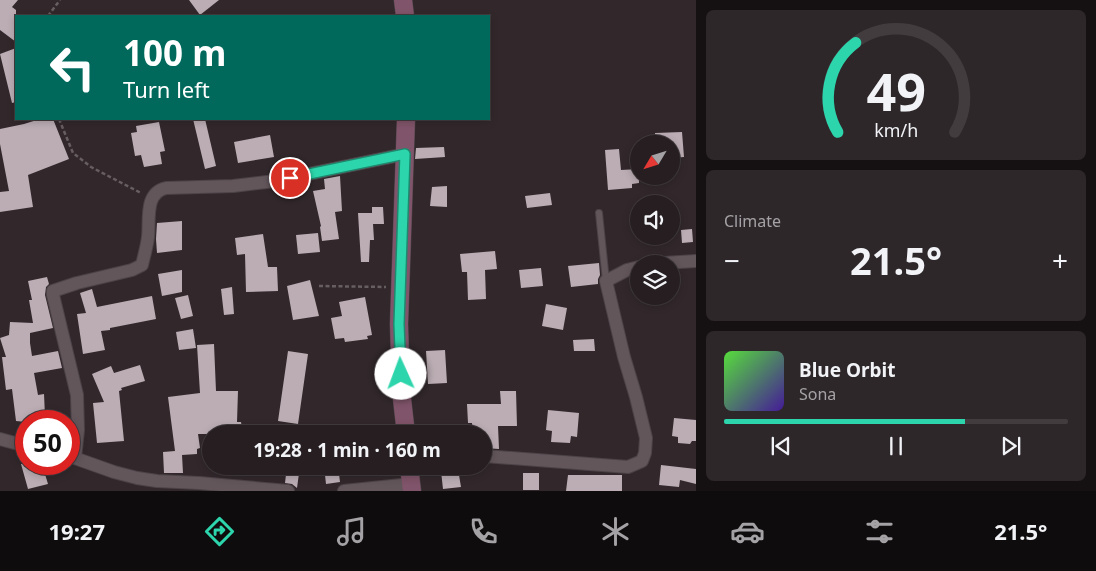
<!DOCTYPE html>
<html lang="en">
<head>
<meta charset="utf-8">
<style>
  :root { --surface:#261e21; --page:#2e272a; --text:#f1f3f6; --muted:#a4a2a5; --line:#423c3f; --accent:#2cd5ab }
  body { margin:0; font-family:"Noto Sans",sans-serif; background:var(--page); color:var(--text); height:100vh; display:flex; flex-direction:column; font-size:19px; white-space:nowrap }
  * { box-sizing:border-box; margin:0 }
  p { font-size:16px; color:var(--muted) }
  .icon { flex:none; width:28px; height:28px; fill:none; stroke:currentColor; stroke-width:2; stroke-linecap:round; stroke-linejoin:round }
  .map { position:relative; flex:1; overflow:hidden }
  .panel { display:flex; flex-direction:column; gap:10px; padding:10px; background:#151012; width:400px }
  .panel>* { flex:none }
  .hud { position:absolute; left:15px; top:15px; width:475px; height:105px; border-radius:0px; box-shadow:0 2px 8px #0003,0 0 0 1px var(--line); background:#00695c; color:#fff; overflow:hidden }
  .needle { width:32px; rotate:232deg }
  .fabs { position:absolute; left:630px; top:135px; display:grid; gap:10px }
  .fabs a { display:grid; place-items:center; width:50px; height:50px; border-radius:50%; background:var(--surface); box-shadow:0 2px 8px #0003,0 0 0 1px var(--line); font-size:25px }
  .speed { position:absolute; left:15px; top:410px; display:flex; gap:10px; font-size:25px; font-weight:700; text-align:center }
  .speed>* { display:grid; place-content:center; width:65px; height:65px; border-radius:50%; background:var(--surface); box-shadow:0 2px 8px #0003,0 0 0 1px var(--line); line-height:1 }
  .speed .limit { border:8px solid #d22; background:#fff; color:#111 }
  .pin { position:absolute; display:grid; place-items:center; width:42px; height:42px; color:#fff; margin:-21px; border:2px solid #fff; border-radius:50%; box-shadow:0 1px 5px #0007 }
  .me { position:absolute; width:55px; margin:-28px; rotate:358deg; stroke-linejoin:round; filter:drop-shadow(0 0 4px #0008) }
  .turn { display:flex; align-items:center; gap:18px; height:105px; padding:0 25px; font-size:22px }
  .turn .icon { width:65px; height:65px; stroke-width:2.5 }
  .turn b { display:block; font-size:35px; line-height:42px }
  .big { font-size:38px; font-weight:700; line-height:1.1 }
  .panel .tile { flex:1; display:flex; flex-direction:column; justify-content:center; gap:8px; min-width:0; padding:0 18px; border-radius:8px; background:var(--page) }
  .panel .dial { align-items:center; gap:0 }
  .dial svg { height:130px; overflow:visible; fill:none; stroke:var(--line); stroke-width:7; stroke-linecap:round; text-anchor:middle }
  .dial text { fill:var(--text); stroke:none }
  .song { display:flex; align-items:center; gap:15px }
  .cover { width:60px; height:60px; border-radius:8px; background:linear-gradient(135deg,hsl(110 70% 55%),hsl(260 70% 35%)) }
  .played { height:5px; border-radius:2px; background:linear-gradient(90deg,var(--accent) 70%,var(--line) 70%) }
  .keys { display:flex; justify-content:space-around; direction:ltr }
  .heat { display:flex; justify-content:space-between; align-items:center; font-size:28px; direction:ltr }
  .trip { position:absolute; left:202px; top:425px; width:290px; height:50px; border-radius:25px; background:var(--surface); box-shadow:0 2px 8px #0003,0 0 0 1px var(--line); font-weight:700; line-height:50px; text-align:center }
  .menu { display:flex; height:80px; justify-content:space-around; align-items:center; background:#0f0c0d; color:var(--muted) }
  .menu .icon { width:35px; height:35px }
  .menu .selected { color:var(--accent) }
  .menu b { font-size:22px; color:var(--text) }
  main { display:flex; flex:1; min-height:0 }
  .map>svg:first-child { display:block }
  .building { fill:#bbadb3 }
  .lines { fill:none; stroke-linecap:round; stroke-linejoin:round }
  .service-casing { stroke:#4c4347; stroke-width:8 }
  .minor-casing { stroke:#4c4347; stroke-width:14 }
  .secondary-casing { stroke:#4c4347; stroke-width:19 }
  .path { stroke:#675e61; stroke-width:2.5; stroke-dasharray:4 2.5; stroke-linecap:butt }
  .service { stroke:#62565b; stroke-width:6 }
  .minor { stroke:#62565b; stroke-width:12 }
  .secondary { stroke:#80546a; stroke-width:18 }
  .route-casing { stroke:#1d8a6f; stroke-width:12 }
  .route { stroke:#2cd5ab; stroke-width:9 }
</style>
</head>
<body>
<main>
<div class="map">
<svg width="696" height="491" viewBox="0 0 696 491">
  <rect width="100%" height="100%" fill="#32282c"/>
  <path class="building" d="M 0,0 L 18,0 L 12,7 L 16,10 L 16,42 L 0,30 Z
    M 189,0 L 219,0 L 200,15 Z
    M 16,48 L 16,102 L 12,103 L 0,54 Z
    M 40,119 L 53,119 L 69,159 L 28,175 L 33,207 L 0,212 L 0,192 L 9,191 L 0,144 L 0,129 L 24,124 Z
    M 193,119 L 205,119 L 216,166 L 205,169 Z
    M 159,122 L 165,151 L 160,152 L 162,164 L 144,167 L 141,155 L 135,156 L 131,133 L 137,132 L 136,126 Z
    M 682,132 L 684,157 L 671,158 L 671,144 L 655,144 L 655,133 Z
    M 270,135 L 274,157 L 238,163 L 234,142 Z
    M 444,147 L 445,157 L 415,159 L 416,148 Z
    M 619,149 L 621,170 L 639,169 L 639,183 L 632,184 L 632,188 L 608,190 L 605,150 Z
    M 340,176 L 342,211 L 335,212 L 339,239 L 322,241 L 320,227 L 321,226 L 313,191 L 325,189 L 324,179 Z
    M 447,186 L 447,207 L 430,206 L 432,187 Z
    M 550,193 L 552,205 L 527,208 L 525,196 Z
    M 372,207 L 383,207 L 384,224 L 373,224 L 374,240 L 370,240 L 369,262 L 361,262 L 358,213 L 372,213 Z
    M 182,221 L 182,250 L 157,253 L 156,239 L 157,223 Z
    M 692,229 L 693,242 L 682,243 L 681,230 Z
    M 318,233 L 320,252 L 298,254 L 296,235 Z
    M 263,234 L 268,267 L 277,267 L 278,291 L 246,292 L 245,254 L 237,255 L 235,238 Z
    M 495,251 L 497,269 L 485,270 L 486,299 L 468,300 L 467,272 L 462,272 L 460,254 Z
    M 599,263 L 600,275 L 598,279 L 598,284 L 571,287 L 568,266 Z
    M 541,268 L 543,286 L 521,288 L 519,270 Z
    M 182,270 L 182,292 L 162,296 L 158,274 Z
    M 47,277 L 49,284 L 46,287 L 45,295 L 53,328 L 30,333 L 30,343 L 32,356 L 58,351 L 62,368 L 34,373 L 38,395 L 44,394 L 45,416 L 36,417 L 36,421 L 26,422 L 16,421 L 12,389 L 6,390 L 2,357 L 6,357 L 0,338 L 9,335 L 10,322 L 33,323 L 29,300 L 32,300 L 28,281 Z
    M 310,280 L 319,316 L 293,320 L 287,286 Z
    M 232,287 L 234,314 L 224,315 L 221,289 Z
    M 92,289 L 97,307 L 152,296 L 156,319 L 110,328 L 110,330 L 101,331 L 105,350 L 83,354 L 77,314 L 86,313 L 80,293 Z
    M 188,295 L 193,316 L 181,319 L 175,298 Z
    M 365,297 L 372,335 L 367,336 L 368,339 L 345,342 L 344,338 L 335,339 L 331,318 L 342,316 L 339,302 Z
    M 546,304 L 567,308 L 563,330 L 542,326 Z
    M 193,329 L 196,348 L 179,350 L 176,332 Z
    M 594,339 L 595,351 L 574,351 L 573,340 Z
    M 214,344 L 216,391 L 238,391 L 237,422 L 241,422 L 243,434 L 198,434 L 200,448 L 197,449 L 197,454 L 182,455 L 183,473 L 164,473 L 163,452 L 175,451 L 168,397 L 200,393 L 197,345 Z
    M 445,350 L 447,383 L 428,384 L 426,351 Z
    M 288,351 L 308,354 L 298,424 L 278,421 Z
    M 140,365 L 145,381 L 121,388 L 122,390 L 119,391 L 124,441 L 97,443 L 93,403 L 104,402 L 92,374 L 111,366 L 114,373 Z
    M 500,391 L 516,391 L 517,426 L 498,426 L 499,449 L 484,448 L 484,434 L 475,434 L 475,430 L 472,430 L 472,423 L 468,423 L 467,404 L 501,404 Z
    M 548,410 L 579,413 L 577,437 L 571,436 L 570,443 L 551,442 L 552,431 L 546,430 Z
    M 674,418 L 696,420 L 696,441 L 692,441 L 690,444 L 678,443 L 678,437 L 672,436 Z
    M 21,464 L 42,464 L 48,484 L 28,489 Z
    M 661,465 L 696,469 L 696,484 L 680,480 L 679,487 L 659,485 Z
    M 287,466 L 300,466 L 297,488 L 292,484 L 285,483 Z
    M 324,466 L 338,466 L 340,482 L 326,484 Z
    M 458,469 L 461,487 L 443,489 L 441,471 Z
    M 523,473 L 539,473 L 539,490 L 523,490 Z
    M 568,475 L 622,475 L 622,491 L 566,491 Z"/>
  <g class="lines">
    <defs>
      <path id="service" d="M 599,213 L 606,281"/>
      <path id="minor" d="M 648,264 L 696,261
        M 0,439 L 26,446
        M 69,456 L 114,472 L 137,478 L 157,481 L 199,483 L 288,491
        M 484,456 L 628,467 L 642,461 L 645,453 L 646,438 L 636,397 L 624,357 L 606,281 L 627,270 L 639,267
        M 75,458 L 78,430 L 77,395 L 53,295 L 53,291 L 77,283 L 132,270 L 142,265 C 144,256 147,246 148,237 C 150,220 144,193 166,188 L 233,186 L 275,181 L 405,154
        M 344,491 L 411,484"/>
      <path id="secondary" d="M 403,0 L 405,16
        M 406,434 L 401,390 L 399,324 L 406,119
        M 409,466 L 412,491"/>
    </defs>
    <use href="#service" class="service-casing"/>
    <use href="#minor" class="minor-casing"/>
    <use href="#secondary" class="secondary-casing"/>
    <path class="path" d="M 48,16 L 60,0
      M 59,119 L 73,153 L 91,167 L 141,193
      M 319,286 L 386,287"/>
    <use href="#service" class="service"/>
    <use href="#minor" class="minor"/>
    <use href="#secondary" class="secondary"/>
  </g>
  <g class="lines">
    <defs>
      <path id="route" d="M 290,178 L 405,154 L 399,324 L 401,374"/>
    </defs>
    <use href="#route" class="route-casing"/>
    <use href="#route" class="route"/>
  </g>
</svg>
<div class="fabs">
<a><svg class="needle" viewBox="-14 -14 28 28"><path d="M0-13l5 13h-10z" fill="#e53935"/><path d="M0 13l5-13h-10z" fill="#a4a2a5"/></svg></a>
<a><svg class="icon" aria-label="sound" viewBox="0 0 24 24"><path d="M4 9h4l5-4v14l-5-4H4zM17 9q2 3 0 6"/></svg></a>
<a><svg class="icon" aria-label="layers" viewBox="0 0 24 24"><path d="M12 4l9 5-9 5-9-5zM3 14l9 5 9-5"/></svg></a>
</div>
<div class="speed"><div class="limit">50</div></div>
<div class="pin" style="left:290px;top:178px;background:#d93025"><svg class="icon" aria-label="arrive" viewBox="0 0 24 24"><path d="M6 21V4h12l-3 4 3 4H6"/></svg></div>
<svg class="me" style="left:401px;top:374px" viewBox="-20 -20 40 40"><circle r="19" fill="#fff"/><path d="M0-13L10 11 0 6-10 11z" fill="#2cd5ab"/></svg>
<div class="trip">19:28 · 1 min · 160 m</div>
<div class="hud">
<div class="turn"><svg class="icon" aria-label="left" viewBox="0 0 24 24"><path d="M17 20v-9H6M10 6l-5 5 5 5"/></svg><div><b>100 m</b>Turn left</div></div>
</div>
</div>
<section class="panel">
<div class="tile dial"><svg viewBox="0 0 100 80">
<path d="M14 69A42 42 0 1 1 86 69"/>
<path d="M14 69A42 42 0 0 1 25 14" stroke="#2cd5ab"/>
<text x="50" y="56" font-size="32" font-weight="700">49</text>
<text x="50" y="72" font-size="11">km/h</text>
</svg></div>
<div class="tile"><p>Climate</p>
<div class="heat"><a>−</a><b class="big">21.5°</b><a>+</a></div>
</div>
<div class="tile">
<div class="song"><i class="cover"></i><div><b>Blue Orbit</b><p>Sona</p></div></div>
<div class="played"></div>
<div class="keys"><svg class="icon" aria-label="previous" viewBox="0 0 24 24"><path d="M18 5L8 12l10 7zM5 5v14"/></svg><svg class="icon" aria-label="pause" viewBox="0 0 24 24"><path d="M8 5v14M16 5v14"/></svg><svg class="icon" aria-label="next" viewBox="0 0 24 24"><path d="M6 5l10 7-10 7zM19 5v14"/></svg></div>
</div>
</section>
</main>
<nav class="menu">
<b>19:27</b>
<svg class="icon selected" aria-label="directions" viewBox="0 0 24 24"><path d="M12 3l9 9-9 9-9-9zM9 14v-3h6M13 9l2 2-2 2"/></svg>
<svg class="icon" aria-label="music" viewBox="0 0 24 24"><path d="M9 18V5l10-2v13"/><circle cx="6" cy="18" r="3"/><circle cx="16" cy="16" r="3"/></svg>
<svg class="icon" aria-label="phone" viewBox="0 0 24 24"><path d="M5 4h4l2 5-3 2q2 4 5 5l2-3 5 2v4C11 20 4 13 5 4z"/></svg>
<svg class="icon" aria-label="climate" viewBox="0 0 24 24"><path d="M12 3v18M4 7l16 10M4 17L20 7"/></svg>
<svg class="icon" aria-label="car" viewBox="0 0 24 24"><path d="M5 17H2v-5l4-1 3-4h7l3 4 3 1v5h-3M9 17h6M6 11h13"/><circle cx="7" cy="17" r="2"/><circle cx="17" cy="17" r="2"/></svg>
<svg class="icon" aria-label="filters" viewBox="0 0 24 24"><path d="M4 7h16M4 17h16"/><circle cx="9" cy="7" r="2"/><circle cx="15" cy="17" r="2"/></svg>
<b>21.5°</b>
</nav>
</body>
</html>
